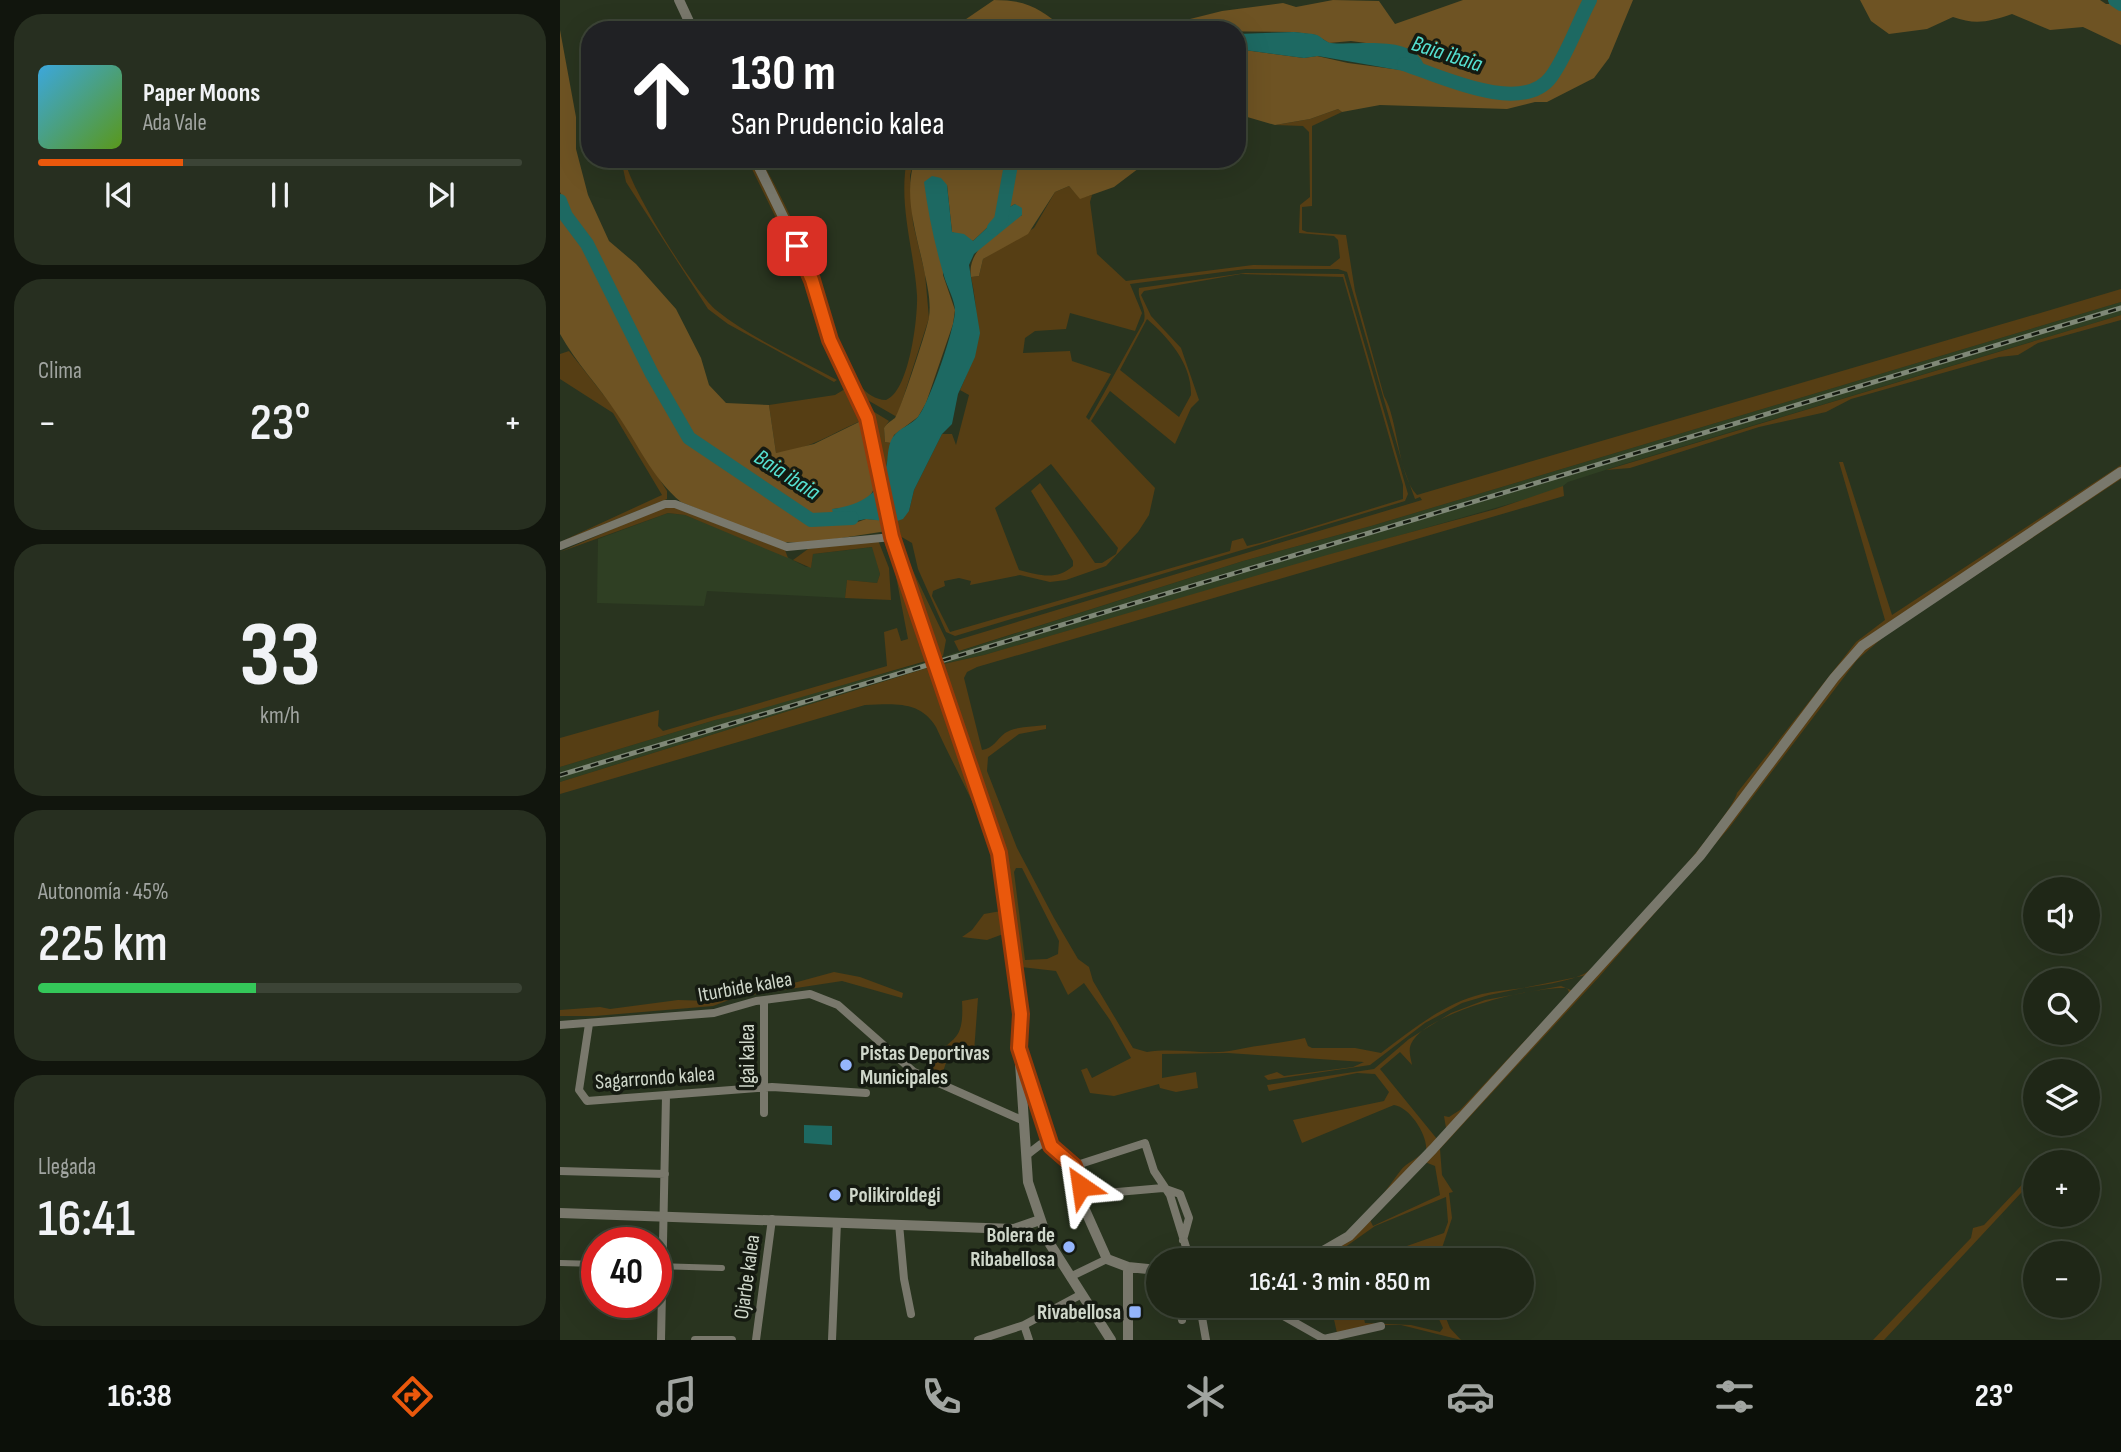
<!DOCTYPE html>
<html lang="es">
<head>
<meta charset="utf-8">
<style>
  :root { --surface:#1f2717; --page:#272f20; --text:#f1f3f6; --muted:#a1a5a1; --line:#3c4436; --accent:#ea580c }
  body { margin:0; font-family:"Sofia Sans Condensed",sans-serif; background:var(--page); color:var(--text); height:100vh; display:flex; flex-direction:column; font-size:26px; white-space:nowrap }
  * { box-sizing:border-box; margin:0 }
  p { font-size:23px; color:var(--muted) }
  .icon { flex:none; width:38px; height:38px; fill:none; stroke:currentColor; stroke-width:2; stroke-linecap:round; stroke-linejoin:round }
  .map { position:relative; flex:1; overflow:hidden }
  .details { display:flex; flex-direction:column; gap:14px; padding:14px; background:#11150d; width:560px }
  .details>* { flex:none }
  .top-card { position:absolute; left:21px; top:21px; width:665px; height:147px; border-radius:28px; box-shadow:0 7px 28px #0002,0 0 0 2px var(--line); background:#202124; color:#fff; overflow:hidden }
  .controls { position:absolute; left:1463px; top:877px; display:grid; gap:14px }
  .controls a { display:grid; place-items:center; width:77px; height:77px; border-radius:50%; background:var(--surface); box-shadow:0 7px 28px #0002,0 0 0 2px var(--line); font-size:35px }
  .speed { position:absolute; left:21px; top:1227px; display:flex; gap:14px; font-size:35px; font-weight:700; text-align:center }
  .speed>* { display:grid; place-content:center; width:91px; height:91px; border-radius:50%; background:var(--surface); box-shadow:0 7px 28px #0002,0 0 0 2px var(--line); line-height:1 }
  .speed .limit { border:10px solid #d22; background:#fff; color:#111 }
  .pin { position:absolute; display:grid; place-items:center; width:60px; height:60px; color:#fff; margin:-30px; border-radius:14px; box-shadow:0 4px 10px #0006 }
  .me { position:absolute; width:77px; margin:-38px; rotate:328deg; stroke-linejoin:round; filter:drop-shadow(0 0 5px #0008) }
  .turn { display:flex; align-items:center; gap:24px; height:147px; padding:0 35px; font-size:32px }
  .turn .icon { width:91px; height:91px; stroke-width:2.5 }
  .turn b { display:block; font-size:49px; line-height:60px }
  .big { font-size:52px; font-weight:600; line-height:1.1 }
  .details .tile { flex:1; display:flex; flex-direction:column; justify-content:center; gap:10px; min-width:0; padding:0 24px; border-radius:28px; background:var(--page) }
  .details .dial { align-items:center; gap:0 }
  .dial b { font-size:91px; line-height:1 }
  .song { display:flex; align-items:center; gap:21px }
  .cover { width:84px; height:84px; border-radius:10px; background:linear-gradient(135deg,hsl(200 70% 55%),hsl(90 70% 35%)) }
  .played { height:7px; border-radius:4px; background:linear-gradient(90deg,var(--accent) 30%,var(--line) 30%) }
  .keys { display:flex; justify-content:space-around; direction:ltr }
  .heat { display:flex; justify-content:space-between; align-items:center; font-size:38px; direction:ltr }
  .charge { height:10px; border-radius:5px; background:linear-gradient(90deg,#34c759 45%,var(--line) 0) }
  .trip { position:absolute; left:586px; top:1248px; width:388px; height:70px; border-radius:35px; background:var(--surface); box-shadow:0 7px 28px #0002,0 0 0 2px var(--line); font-weight:600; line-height:70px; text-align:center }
  .menu { display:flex; height:112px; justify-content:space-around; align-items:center; background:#0c1009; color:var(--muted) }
  .menu .icon { width:49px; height:49px }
  .menu .on { color:var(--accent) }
  .menu b { font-size:32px; color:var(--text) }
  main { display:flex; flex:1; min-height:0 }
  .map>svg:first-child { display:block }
  .built { fill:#2f3f23 }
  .green { fill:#563e14; fill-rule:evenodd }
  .forest { fill:#6e5323 }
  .water { fill:#1d6962 }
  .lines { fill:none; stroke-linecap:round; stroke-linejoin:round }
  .river { stroke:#1d6962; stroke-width:14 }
  .pedestrian { stroke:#79786c; stroke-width:6 }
  .minor { stroke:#79786c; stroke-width:8 }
  .tertiary { stroke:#79786c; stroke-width:10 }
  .rail-casing { stroke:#7f8877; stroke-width:5 }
  .rail { stroke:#151a11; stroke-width:2.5; stroke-dasharray:8; stroke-linecap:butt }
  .tertiary-bridge { stroke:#79786c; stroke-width:10 }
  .route-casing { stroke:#983908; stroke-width:18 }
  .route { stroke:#ea580c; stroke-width:12 }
  .poi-dot { fill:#95b6fd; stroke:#151a11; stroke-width:2.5 }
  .labels { text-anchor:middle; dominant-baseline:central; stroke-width:7; stroke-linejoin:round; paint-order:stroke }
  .street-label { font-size:21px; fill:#cfd7ca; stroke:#151a11 }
  .poi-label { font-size:21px; font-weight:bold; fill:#cfd7ca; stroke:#151a11; text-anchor:start }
  .water-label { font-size:23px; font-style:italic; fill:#55e1d2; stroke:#151a11 }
</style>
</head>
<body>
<main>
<section class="details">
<div class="tile">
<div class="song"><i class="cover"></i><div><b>Paper Moons</b><p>Ada Vale</p></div></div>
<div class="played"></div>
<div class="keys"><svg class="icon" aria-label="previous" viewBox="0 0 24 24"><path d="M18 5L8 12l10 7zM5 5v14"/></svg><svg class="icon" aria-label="pause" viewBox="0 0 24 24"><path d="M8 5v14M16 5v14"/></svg><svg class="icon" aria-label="next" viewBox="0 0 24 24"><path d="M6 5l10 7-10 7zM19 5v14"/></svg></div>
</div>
<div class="tile"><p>Clima</p>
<div class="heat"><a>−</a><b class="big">23°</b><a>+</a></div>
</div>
<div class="tile dial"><b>33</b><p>km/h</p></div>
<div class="tile"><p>Autonomía · 45%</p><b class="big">225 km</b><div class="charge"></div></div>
<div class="tile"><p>Llegada</p><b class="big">16:41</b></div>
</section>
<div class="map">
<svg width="1561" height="1340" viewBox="0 0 1561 1340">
  <rect width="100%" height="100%" fill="#29341f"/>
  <path class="built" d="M 1561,302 L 1561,315 L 1061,465 L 1008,482 L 998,490 L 424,655 L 370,667 L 0,782 L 0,767 L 155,720 L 366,662 L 683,561 L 811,526 Z
    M 108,513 L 125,515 L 216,551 L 246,567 L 251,567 L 253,554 L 313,547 L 320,574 L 317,583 L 287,580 L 285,598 L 147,591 L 144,606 L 37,603 L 38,539 Z"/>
  <path class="green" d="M 778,109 L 782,112 L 752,126 L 752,206 L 742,207 L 742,230 L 747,232 L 786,235 L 795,291 L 824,396 C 838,419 838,476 857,495 C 1091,426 1326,359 1561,289 L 1561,302 L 811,526 L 683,561 L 399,651 L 394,641 L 862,500 L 860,497 L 855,499 L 844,469 L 787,272 L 778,269 L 686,269 L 570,284 L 582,313 L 575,331 L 510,313 L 506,329 L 475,331 L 465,338 L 463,353 L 510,351 L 512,361 L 551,374 L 526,417 L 529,420 L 584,321 C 587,308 577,300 579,288 L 685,273 L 784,274 L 848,494 L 845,501 L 395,636 L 386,632 L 358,569 L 352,543 L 333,532 L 331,521 L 349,511 L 354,490 L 382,434 L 392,434 L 396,445 L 409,395 L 400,390 C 418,353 420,317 411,277 L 419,276 L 423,259 L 474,228 L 495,192 L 509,186 L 520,198 L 532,195 L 530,202 L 537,254 L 566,281 L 693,265 L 770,266 L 780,258 L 778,240 L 774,236 L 739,233 L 740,205 L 750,197 L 749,132 L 743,126 L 715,125 L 750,119 ZM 681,274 L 783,277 L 843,485 L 843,499 L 700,543 L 687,546 L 683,538 L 672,541 L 670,551 L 390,632 L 372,596 L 373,591 L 385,586 L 384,581 L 399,578 L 411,581 L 410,585 L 460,575 L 490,582 L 506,580 L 546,566 L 578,532 L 589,515 L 595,488 L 531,421 L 550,391 L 615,444 L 631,408 L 639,400 L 621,348 L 591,316 L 581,295 L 584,291 ZM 587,319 C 608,337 632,364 631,395 L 619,417 L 560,370 ZM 491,464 L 558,548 L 556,554 L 542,563 L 535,563 L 480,483 L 471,491 L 513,561 L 513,566 C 496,581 479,575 459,570 L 435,508 Z
    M 61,159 L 65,159 C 67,184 136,294 156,310 C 192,339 237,358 277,380 L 274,382 L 168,324 L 148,309 L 66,182 Z
    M 187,159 L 192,159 L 229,232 L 303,420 C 274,432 249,450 216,453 L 209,405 L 275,395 L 285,389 L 267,347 L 243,273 Z
    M 199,159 C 209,168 252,261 259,279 C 271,311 285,399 326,400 C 349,392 358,318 357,295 C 354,249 338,205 347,159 L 355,159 L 350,175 L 353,223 L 365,274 L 369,318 L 337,417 L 304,398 L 296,384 L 276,346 Z
    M 1561,315 L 1561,320 L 1478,343 L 1458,355 L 1439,357 L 1291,399 L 1266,412 L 1199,427 L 1070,468 L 1046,470 Z
    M 9,351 L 57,412 L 107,491 L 107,499 L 0,542 L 102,495 L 53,413 L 0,379 L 0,354 Z
    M 311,410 L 329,421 L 324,428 L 325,442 L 331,443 L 324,477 L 309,411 Z
    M 1279,462 L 1283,462 L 1332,615 L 1561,465 L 1561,468 L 1303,641 L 1152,837 L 1027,975 L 929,995 L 902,1003 L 865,1023 L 810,1065 L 708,1080 L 704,1076 L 717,1072 L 724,1076 L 793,1067 L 804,1062 L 668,1053 L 602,1054 L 602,1078 L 636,1072 L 638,1088 L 616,1092 L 600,1088 L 599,1084 L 554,1096 L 530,1093 L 521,1070 L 527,1068 L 532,1078 L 571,1058 L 550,1020 L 524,983 L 508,995 L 496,971 L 461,967 L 444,854 L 384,679 L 375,681 L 416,796 L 412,800 L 424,818 L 437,859 L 446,933 L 427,940 L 402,937 L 412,930 L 424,914 L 441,911 C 443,847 401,783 376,727 C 360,700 333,704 305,705 L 0,794 L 0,782 L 370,667 L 424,655 L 767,555 L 936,509 L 1003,486 L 1004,496 L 417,667 L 407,672 L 404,678 L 422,750 C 434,748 436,740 445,733 C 456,726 473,727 486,725 L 486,729 L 459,734 L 428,757 L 427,771 L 457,848 L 494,918 L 518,959 L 529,967 L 533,981 L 573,1048 L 587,1052 C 616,1047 647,1056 675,1050 C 698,1045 722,1043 745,1038 L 748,1046 L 752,1048 L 795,1048 L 821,1053 C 852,1030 884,1003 922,994 C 947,989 1008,985 1027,972 C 1051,955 1171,818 1177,793 L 1296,642 L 1325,620 ZM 456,868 L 462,868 L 499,941 L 498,954 L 487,959 L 465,960 L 454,872 Z
    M 1561,476 L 1561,479 L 1327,634 L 1297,660 L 1169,828 L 1039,977 L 880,1149 L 882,1175 L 893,1192 L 889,1193 L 892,1218 L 878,1260 L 807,1260 L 884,1233 L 888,1222 L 886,1197 L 815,1226 L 771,1257 L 770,1251 L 784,1244 L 810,1220 L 813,1226 L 880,1195 L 875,1166 L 865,1162 L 1143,856 L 1295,656 L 1321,635 Z
    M 113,507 L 225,550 L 228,558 L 125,515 L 108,513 L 0,552 L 98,509 Z
    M 318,540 L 329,568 L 331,600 L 285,598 L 287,580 L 317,583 L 320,574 L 312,547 L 253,554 L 251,568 L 233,560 L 248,549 Z
    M 328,542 L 364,653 L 373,651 L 342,554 L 344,552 L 386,640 L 383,656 L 190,712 L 155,720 L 0,767 L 0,738 L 99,710 L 98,726 L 103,731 L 327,666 L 324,632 L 337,628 L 341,641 L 348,639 L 335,571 L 325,544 Z
    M 274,972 L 300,977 L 343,993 L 342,998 L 282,981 L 177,997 L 153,1006 L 35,1016 L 0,1016 L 0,1010 L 40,1007 L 50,1009 L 118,1000 L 152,1001 L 181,991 L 230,984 Z
    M 1001,986 L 1013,991 L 890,1127 L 886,1128 L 884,1116 L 889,1117 L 900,1110 L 1005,998 L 1009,992 L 1007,988 C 975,986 865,1012 851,1044 C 848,1051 851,1058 852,1065 L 840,1052 L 820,1069 L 877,1139 L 795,1228 L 768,1246 L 741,1254 L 738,1246 L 743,1250 C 786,1252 819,1199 841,1170 C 846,1163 859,1158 866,1150 C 868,1136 850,1107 834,1105 L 742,1143 L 733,1120 L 824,1101 L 829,1092 L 815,1074 L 797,1073 L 709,1091 L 707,1085 L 814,1069 L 849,1039 L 891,1013 L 925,1000 Z
    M 418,998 L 414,1052 L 390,1050 L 383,1072 L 372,1069 C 386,1031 405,1051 402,1001 Z
    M 1475,1171 L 1475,1178 L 1339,1324 L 1324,1340 L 1313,1340 L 1411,1238 L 1413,1228 L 1424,1225 Z
    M 771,1306 L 801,1306 L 805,1323 L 851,1325 L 880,1332 L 883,1328 L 873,1306 L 881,1306 L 890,1328 L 901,1340 L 841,1325 L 822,1325 L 777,1333 Z"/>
  <path class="forest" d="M 434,0 C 469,0 479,9 507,30 L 390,30 Z
    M 773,0 L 819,1 L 835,24 L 903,0 L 1073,0 L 1049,58 L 1034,78 L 987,102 L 975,102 L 947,109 L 820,105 L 782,112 L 778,109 L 750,119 L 715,125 L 677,114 L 677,49 L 744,58 L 757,56 L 788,63 L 856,72 L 851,49 L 791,41 L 769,43 L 756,35 L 734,32 L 545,30 L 626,20 L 662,11 L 723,3 L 736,7 Z
    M 1300,0 L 1540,0 L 1546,4 L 1556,4 L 1551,0 L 1561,0 L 1561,45 L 1523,27 L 1490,30 L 1452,14 C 1429,22 1415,25 1393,17 L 1367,29 L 1329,34 L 1311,21 Z
    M 0,30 L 16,117 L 16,149 L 28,195 L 49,241 L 76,264 L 116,309 L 141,358 L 149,385 L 166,403 L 209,405 L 216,453 L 254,444 L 303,420 C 310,449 333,493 294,506 C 288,508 279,508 273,509 L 289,525 L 306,519 L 325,520 L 327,531 L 249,543 L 219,542 L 121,502 C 92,478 78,444 57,414 C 39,386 16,363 0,334 L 0,208 L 6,223 L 8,211 L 0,192 Z
    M 355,159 L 591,159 L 554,187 L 520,199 L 509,186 L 495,192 L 468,234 L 423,259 L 419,276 L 411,277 C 406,249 440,229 462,215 L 455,204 L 448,208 L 413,241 L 392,232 L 387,185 L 383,275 L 395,310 L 393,324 L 366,403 L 358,417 L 334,435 L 331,443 L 325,442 L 324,428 C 327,423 331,421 335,418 C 339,414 368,327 369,317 C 371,304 368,288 365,275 C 358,237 342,197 355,159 Z"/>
  <path class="water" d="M 734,32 C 741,33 750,33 757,35 C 762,37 765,42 771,43 C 798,46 852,34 864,65 L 857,72 L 844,71 L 758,56 L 744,58 L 677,49 L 677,34 Z
    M 372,176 L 381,178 L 387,185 L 392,232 L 404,234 L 413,241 L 448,208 L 455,204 L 462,208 L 462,215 L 414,254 L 409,265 L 420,333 L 415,357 L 398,394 L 392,424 L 382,434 L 354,490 L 349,511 L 343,519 L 334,522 L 306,519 L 276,525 L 272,509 C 303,505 321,493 327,463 C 328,455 328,444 333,437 C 339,428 351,425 358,417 C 369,404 395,328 395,311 C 395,300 387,287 384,276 C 375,246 368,213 364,182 Z
    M 244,1125 L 272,1126 L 272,1145 L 244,1143 Z"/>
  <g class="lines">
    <path class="river" d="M 1555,0 L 1561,4
      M 844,64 C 880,76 962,116 991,77 C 1007,55 1017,25 1030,0
      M 0,201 L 6,216 L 27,244 L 92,374 L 129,438 L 251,520 L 292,518
      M 434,228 L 441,220 L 452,159"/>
    <path class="pedestrian" d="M 0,1263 L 37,1264
      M 96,1266 L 162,1268"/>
    <path class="minor" d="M 0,546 L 105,504 L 115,504 L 227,547 L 332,537
      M 204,1000 L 204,1113
      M 29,1024 L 19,1090 L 27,1101 L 212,1087 L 306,1093
      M 0,1025 L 154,1013 L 196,1001 L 250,994 L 278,1005 L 354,1072 L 464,1121
      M 468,1154 L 481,1144 L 491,1146
      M 514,1166 L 585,1143 L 594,1171 L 610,1195 L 630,1260
      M 0,1171 L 105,1174
      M 523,1195 L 603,1188 L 620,1194 L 629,1218 L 623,1240
      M 339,1224 L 344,1279 L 351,1314
      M 510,1277 L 547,1259
      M 619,1306 L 622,1320
      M 640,1306 L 646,1340
      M 706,1306 L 764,1339 L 821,1326
      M 464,1325 L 469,1340
      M 101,1340 L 106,1096
      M 135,1340 L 172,1340
      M 196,1340 L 212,1219
      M 272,1340 L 277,1222
      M 418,1340 L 464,1325 L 520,1295"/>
    <path class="tertiary" d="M 119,0 L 133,30
      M 195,159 L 246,264 L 270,340 L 307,418 L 332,537 L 368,648
      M 380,685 L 442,865 L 461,1014 L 459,1048 L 468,1182 L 488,1241 L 551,1340
      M 464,1062 L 491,1146 L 517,1171 L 522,1203 L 547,1259 L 568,1267 L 598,1270
      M 0,1213 L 454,1229 L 480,1220
      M 732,1260 L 763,1251 L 789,1236 L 873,1149 L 1140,856 L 1274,678 L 1302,646 L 1561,472
      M 568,1340 L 568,1267"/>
    <defs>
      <path id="rail" d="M 0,775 L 1561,308"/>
    </defs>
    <use href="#rail" class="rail-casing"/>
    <use href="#rail" class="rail"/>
    <path class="tertiary-bridge" d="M 368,648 L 380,685"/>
  </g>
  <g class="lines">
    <defs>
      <path id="route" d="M 237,246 L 252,280 L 270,340 L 307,418 L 332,537 L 439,853 L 461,1014 L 459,1048 L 491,1146 L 514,1166 L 521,1186"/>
    </defs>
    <use href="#route" class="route-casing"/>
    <use href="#route" class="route"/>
  </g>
  <g class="poi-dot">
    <circle cx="286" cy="1065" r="7"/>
    <circle cx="275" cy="1195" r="7"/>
    <circle cx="509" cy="1247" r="7"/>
    <rect x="568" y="1305" width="14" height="14" rx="3.5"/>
  </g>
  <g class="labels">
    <g class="street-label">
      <text transform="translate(185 987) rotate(-10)">Iturbide kalea</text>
      <text transform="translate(187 1056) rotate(-90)">Igai kalea</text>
      <text transform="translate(95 1078) rotate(-4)">Sagarrondo kalea</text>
      <text transform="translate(187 1277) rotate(-82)">Ojarbe kalea</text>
    </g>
    <g class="poi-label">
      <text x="300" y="1053">Pistas Deportivas<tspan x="300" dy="24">Municipales</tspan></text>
      <text x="289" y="1195">Polikiroldegi</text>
      <text x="495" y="1235" text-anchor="end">Bolera de<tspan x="495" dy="24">Ribabellosa</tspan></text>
      <text x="561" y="1312" text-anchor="end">Rivabellosa</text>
    </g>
    <g class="water-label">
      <text transform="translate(887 54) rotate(18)">Baia ibaia</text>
      <text transform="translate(227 475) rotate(33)">Baia ibaia</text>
    </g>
  </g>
</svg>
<div class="controls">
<a><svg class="icon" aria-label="sound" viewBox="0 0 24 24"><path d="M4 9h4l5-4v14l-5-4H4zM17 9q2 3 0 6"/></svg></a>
<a><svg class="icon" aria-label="search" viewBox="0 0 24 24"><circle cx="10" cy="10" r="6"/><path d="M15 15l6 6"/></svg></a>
<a><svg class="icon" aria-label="layers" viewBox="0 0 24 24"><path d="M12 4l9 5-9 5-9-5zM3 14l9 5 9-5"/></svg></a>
<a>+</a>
<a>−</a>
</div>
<div class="speed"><div class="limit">40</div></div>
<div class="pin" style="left:237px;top:246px;background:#d93025"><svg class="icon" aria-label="arrive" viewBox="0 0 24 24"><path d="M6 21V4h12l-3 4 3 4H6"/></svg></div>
<svg class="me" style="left:521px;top:1186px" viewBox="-20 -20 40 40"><path d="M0-17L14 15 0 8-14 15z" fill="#ea580c" stroke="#fff" stroke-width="4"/></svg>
<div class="trip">16:41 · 3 min · 850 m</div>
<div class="top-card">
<div class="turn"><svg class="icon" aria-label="ahead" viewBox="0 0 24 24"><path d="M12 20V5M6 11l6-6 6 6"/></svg><div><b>130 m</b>San Prudencio kalea</div></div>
</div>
</div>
</main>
<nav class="menu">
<b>16:38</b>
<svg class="icon on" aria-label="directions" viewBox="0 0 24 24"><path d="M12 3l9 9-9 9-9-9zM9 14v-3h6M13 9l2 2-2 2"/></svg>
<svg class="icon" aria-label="music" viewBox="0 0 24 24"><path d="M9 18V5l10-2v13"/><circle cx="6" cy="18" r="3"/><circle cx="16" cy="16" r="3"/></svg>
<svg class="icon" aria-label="phone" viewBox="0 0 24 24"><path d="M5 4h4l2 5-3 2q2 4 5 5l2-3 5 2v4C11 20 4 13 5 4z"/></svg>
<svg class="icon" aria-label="climate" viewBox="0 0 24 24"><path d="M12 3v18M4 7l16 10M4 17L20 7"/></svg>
<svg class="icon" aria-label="car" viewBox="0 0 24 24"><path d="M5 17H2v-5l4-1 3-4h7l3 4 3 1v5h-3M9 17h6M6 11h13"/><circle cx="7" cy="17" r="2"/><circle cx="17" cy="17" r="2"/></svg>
<svg class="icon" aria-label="filters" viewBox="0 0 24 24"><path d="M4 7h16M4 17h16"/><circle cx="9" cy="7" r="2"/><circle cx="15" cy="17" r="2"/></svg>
<b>23°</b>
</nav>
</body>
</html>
